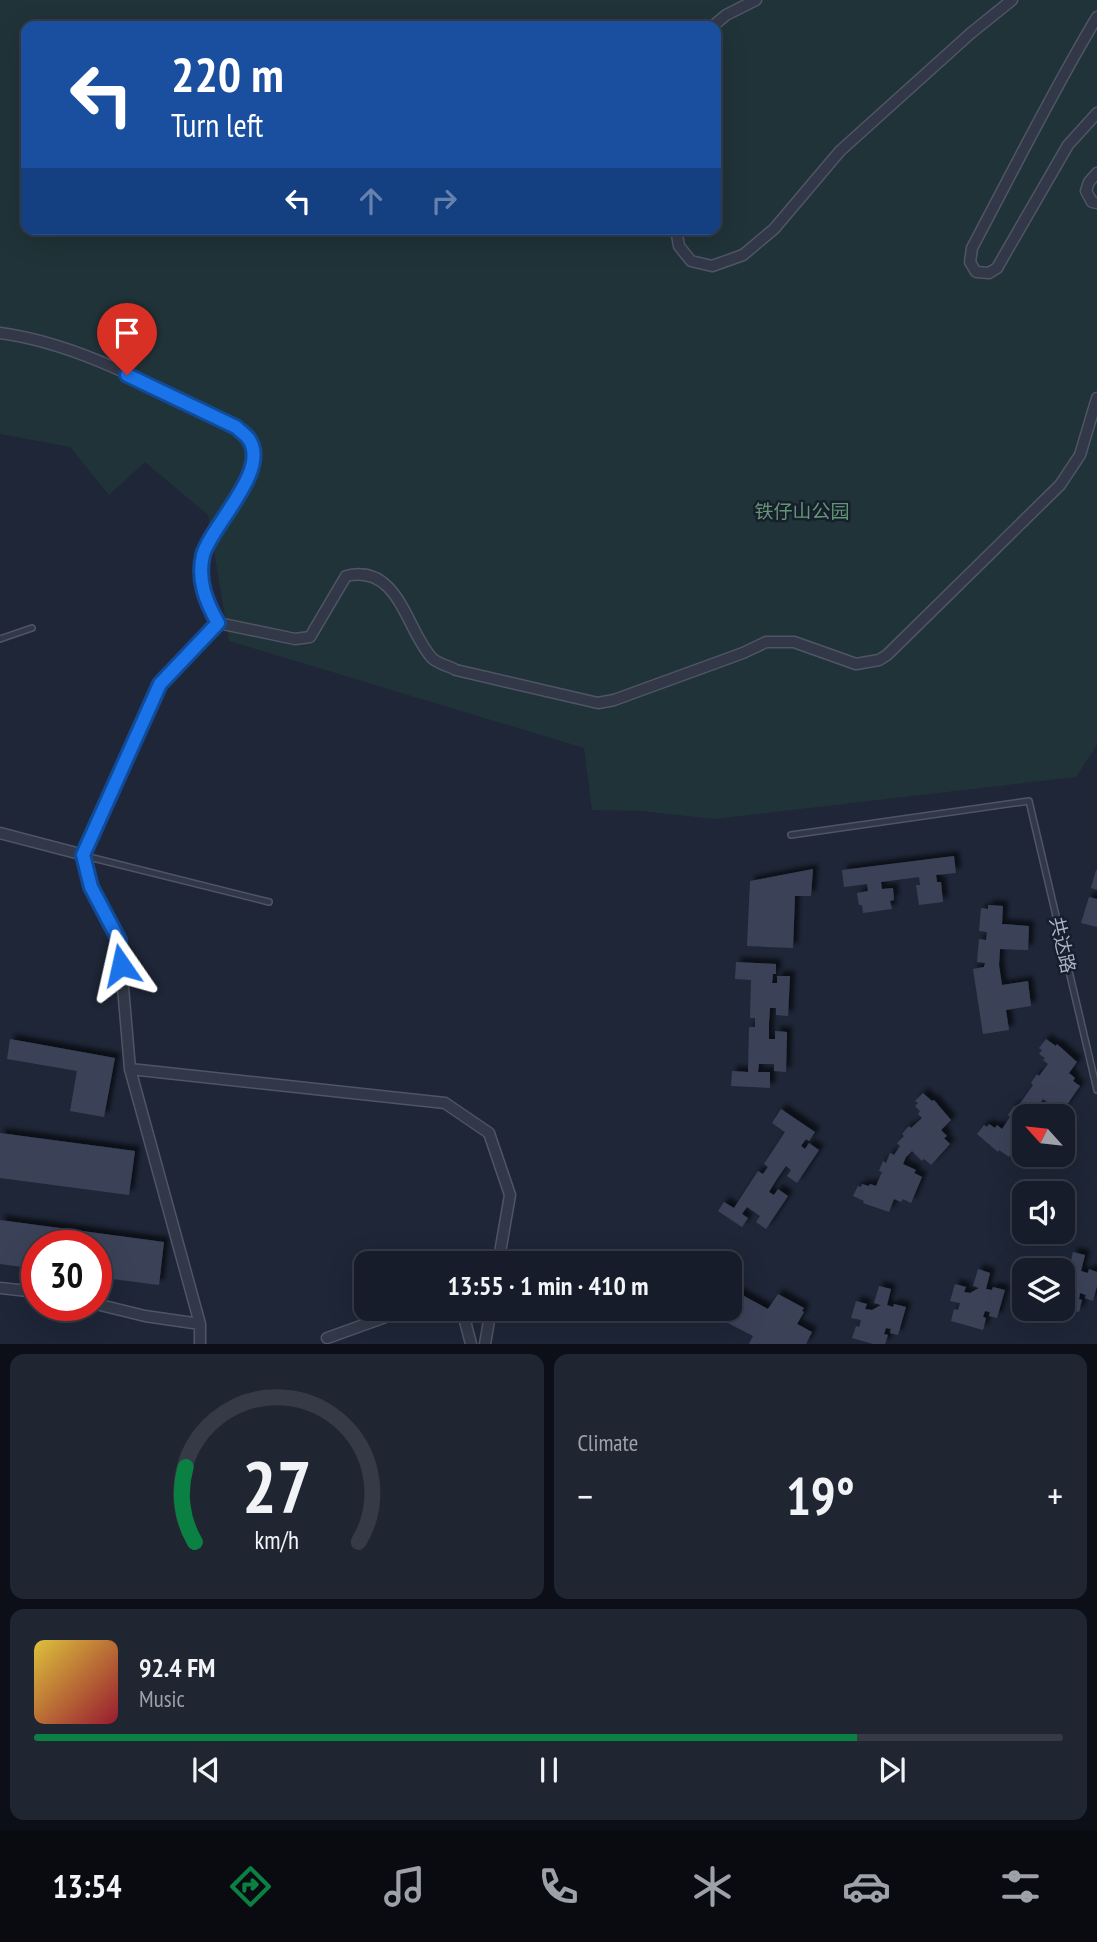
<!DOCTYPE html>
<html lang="en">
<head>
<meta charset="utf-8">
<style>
  :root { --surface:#161c29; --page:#1f2531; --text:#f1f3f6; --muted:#9ea1a8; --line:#353a46; --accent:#0b8043 }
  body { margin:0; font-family:"PT Sans Narrow","Noto Sans SC",sans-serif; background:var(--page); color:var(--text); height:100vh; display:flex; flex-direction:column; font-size:26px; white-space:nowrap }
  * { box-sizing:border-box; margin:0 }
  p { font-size:23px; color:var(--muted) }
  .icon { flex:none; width:38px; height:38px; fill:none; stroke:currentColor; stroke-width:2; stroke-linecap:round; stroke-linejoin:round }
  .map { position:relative; height:1344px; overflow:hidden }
  .details { display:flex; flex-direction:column; gap:10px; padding:10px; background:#0c0f17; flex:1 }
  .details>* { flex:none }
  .banner { position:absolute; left:21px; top:21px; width:700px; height:214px; border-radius:14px; box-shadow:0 7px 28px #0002,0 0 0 2px var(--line); background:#1a4fa0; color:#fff; overflow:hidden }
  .needle { width:46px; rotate:297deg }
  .tools { position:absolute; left:1012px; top:1104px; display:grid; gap:14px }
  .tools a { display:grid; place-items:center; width:63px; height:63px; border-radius:14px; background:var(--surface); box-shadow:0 7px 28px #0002,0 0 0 2px var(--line); font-size:35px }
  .speed { position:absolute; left:21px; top:1230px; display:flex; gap:14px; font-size:35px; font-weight:700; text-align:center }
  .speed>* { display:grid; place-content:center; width:91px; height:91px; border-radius:50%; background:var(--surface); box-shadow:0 7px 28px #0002,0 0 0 2px var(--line); line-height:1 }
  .speed .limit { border:10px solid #d22; background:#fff; color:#111 }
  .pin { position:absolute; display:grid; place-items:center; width:60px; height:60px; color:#fff; margin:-72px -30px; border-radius:50% 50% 50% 0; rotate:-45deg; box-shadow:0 0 7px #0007 }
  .pin .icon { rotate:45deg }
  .me { position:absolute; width:77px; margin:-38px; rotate:349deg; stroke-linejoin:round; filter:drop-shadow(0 0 5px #0008) }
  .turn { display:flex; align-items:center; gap:24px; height:147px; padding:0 35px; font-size:32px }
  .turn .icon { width:91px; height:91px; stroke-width:2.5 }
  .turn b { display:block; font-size:49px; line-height:60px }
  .lanes { display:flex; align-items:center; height:66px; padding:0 35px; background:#0003; justify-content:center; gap:35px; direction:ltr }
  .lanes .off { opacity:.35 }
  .big { font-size:52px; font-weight:700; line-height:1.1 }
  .details .card { flex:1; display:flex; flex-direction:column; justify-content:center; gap:10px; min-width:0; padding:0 24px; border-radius:14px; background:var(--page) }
  .details .dial { align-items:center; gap:0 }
  .dial svg { height:182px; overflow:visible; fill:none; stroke:var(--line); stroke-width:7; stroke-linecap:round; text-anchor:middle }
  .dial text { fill:var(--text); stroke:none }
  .song { display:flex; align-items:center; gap:21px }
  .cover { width:84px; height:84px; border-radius:10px; background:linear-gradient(135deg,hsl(50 70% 55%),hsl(350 70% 35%)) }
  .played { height:7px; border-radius:4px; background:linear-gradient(90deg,var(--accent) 80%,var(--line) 80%) }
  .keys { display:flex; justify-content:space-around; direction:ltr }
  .heat { display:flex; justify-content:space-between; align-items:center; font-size:38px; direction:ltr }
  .details .tiles { flex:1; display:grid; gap:10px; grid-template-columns:1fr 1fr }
  .card:last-child { grid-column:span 2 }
  .trip { position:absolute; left:354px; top:1251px; width:388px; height:70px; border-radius:14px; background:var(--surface); box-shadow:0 7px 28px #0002,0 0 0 2px var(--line); font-weight:700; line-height:70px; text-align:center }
  .tab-bar { display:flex; height:112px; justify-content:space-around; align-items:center; background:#090b10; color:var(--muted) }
  .tab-bar .icon { width:49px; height:49px }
  .tab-bar .current { color:var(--accent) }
  .tab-bar b { font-size:32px; color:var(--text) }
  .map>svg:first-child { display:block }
  .green { fill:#203338; fill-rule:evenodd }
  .building { fill:#3a4358; filter:url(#shadow) }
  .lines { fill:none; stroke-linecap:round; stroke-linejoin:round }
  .service-casing { stroke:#4f5566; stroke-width:8 }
  .minor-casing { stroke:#4f5566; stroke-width:13 }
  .service { stroke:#323848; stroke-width:5 }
  .minor { stroke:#323848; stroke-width:10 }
  .route-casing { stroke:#114b97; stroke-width:18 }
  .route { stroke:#1a73e8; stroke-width:12 }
  .labels { text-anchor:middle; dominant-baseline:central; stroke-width:5; stroke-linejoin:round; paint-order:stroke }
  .park-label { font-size:19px; fill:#629674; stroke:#171e2c }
  .street-label { font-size:19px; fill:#abb2c5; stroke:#171e2c }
</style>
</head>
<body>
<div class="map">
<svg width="1097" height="1344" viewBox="0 0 1097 1344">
  <defs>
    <filter id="shadow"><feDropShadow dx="5" dy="-5" stdDeviation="2" flood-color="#0009"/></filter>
  </defs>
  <rect width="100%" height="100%" fill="#1e2637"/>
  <path class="green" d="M 0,0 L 1097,0 L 1097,745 L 1076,777 L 714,819 L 642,811 L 592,810 L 584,748 L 229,641 L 208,515 L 145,462 L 109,495 L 70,447 L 0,434 ZM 26,26 L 716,26 L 716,229 L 26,229 Z"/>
  <path class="building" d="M 954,856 L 956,873 L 936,875 L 937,882 L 941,882 L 943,902 L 919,905 L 916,885 L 920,885 L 919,877 L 881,882 L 882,889 L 893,888 L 894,900 L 890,901 L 892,909 L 863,913 L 862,905 L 859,905 L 857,893 L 868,891 L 867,884 L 844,887 L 842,870 Z
    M 813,869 L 811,896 L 795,896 L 793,948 L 747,946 L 750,881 Z
    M 1096,870 L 1097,870 L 1097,890 L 1091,888 Z
    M 1089,897 L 1097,899 L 1097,927 L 1081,923 Z
    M 988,905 L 1003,906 L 1002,924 L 1029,926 L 1028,950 L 1000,949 L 999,965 L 1002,985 L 1028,981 L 1031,1006 L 1006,1010 L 1009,1030 L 983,1034 L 973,969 L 984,967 L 985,963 L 977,962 L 979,939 L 986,940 L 987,932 L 979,931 L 981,908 L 988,909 Z
    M 736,962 L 776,964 L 776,974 L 773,974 L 772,983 L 777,983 L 777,976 L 790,976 L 788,1016 L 776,1015 L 776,1008 L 770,1008 L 769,1023 L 769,1039 L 775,1039 L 775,1031 L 787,1032 L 786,1072 L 774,1071 L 774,1064 L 759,1064 L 758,1072 L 770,1072 L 770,1088 L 731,1086 L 732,1071 L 748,1072 L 749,1027 L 755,1027 L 755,1018 L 750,1018 L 751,980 L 735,979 Z
    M 10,1039 L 115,1058 L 104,1117 L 70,1111 L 77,1071 L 7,1059 Z
    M 1046,1039 L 1056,1046 L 1057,1044 L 1077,1062 L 1069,1073 L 1075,1078 L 1073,1081 L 1080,1086 L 1064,1109 L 1057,1104 L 1055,1107 L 1043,1099 L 1033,1113 L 1038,1116 L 1024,1116 L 1024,1151 L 1017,1146 L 1009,1157 L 999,1150 L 998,1152 L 977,1134 L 984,1125 L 987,1127 L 989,1124 L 995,1128 L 997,1125 L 1002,1129 L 1010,1117 L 1008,1115 L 1014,1106 L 1017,1108 L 1033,1085 L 1031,1083 L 1037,1074 L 1039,1076 L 1048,1064 L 1043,1060 L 1045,1058 L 1039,1054 L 1042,1050 L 1039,1048 Z
    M 923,1093 L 932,1101 L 934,1100 L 951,1120 L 941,1130 L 947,1136 L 944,1138 L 950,1144 L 931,1165 L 924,1159 L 922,1161 L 912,1151 L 906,1157 L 903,1164 L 916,1170 L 914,1173 L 922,1177 L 911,1203 L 903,1199 L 901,1202 L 894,1199 L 889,1212 L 863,1203 L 864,1201 L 853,1196 L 858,1186 L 861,1187 L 862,1184 L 869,1186 L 870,1184 L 876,1186 L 882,1172 L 879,1171 L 883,1161 L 886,1163 L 890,1153 L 894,1155 L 900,1146 L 897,1143 L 904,1136 L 902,1134 L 909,1126 L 911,1128 L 922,1118 L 918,1114 L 920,1111 L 915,1106 L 918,1103 L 915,1101 Z
    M 781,1109 L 815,1132 L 809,1141 L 806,1139 L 801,1146 L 805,1149 L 809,1143 L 819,1150 L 797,1183 L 787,1176 L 791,1170 L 786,1166 L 777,1179 L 769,1192 L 774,1195 L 778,1189 L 788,1196 L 766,1229 L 756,1222 L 760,1216 L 747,1207 L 742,1214 L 748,1218 L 742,1227 L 718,1211 L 724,1202 L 734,1208 L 758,1171 L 763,1174 L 768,1167 L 764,1164 L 785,1132 L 772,1123 Z
    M 0,1133 L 135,1151 L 129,1195 L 0,1178 Z
    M 0,1220 L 164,1242 L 159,1285 L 96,1277 L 96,1246 L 37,1246 L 37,1269 L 0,1264 Z
    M 1073,1252 L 1085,1255 L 1081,1271 L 1088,1273 L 1089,1269 L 1097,1272 L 1097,1286 L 1093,1301 L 1085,1298 L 1086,1295 L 1080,1293 L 1079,1299 L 1082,1300 L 1079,1312 L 1062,1308 L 1062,1275 L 1066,1276 L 1075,1271 L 1069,1269 Z
    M 978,1269 L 990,1273 L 986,1289 L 992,1290 L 993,1287 L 1005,1290 L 997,1318 L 989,1316 L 990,1312 L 985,1311 L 983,1317 L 986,1318 L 983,1330 L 951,1321 L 954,1309 L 958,1310 L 960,1303 L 950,1301 L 955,1284 L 966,1287 L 964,1292 L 970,1293 L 979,1288 L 973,1286 Z
    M 879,1286 L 891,1289 L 887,1305 L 893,1307 L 894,1304 L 906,1307 L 898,1335 L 890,1333 L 891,1329 L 886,1328 L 884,1334 L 888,1335 L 885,1344 L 873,1344 L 852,1338 L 856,1326 L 859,1327 L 861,1320 L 851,1318 L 856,1301 L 867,1304 L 865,1309 L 872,1310 L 881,1305 L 874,1303 Z
    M 735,1291 L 768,1309 L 778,1294 L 804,1308 L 802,1311 L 804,1312 L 797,1324 L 812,1332 L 806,1344 L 749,1344 L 753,1336 L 720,1319 L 725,1309 L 730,1309 L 730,1300 Z"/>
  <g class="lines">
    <defs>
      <path id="service" d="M 0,639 L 32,628
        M 791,835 L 1029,801 L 1097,1090
        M 85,856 L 269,902"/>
      <path id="minor" d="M 1097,17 C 1052,92 1013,171 972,248 L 970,262 L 976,272 L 989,273 L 997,268 L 1068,145 L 1097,113
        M 713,26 L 726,15 L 756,0
        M 1097,173 L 1089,182 L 1086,191 L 1092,202 L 1097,203
        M 676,229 L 679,246 L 691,261 L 712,266 L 743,255 L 774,229 L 840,151 L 971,33 L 1012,0
        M 0,333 C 83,344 161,391 236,427 C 240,431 245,434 248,438 C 272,470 211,524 203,555 C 197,580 206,602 218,623 L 295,639 L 310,637 L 346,576 C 399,563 406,630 432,658 C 438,664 449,666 456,670 L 598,703 L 614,700 L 743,653 L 766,642 L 794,642 L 856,664 L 879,660 L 887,655 L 1060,485 L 1080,455 L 1097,398
        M 0,833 L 84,855
        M 130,1069 L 445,1103 L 489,1133 L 510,1195 L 498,1264
        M 0,1288 L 37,1292
        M 96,1304 L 145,1316 L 200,1324
        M 460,1309 L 465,1321 L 471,1344
        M 327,1338 L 408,1309
        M 200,1344 L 200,1324 L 130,1069 L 119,940 L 91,887 L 84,855 L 160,684 L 218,623
        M 485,1344 L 491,1309"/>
    </defs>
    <use href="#service" class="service-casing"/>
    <use href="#minor" class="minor-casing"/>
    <use href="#service" class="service"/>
    <use href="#minor" class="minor"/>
  </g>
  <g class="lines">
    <defs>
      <path id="route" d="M 121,965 L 119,940 L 91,887 L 83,855 L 160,684 L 218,623 C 206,602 197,580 203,555 C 212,524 272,469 248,438 C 245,434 240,431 236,427 L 127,375"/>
    </defs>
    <use href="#route" class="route-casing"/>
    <use href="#route" class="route"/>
  </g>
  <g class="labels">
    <g class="park-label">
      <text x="802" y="511">铁仔山公园</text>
    </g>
    <g class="street-label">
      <text transform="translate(1063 945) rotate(77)">共达路</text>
    </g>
  </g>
</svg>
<div class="tools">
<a><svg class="needle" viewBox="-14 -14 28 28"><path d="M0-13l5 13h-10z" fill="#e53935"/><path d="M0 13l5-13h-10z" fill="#9ea1a8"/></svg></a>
<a><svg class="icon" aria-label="sound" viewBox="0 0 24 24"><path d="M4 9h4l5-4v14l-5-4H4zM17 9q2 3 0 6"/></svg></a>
<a><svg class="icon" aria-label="layers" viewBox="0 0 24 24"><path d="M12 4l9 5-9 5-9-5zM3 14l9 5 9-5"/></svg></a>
</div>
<div class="speed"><div class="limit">30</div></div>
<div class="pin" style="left:127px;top:375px;background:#d93025"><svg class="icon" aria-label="arrive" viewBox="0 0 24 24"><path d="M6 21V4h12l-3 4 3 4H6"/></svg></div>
<svg class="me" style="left:121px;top:965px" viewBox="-20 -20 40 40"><path d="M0-17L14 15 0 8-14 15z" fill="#1a73e8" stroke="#fff" stroke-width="4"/></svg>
<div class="trip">13:55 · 1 min · 410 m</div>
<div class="banner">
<div class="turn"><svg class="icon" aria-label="left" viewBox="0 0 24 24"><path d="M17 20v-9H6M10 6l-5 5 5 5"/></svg><div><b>220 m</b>Turn left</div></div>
<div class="lanes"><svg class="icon" aria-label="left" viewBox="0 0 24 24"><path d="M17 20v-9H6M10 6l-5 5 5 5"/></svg><svg class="icon off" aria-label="ahead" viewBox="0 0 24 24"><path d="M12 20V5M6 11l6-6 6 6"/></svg><svg class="icon off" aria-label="right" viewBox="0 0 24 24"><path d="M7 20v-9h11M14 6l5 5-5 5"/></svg></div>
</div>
</div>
<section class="details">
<div class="tiles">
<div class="card dial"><svg viewBox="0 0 100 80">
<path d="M14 69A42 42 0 1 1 86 69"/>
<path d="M14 69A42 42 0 0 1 10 36" stroke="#0b8043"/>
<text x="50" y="56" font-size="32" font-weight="700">27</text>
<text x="50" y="72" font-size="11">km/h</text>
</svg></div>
<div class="card"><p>Climate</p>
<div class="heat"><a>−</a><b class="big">19°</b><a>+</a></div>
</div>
<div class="card">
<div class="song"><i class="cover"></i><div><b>92.4 FM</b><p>Music</p></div></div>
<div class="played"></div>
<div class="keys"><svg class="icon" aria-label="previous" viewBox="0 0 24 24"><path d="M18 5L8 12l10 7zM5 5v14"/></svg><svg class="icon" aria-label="pause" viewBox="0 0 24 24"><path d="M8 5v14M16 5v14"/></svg><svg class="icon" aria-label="next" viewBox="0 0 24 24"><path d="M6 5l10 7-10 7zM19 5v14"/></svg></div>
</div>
</div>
</section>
<nav class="tab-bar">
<b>13:54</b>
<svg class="icon current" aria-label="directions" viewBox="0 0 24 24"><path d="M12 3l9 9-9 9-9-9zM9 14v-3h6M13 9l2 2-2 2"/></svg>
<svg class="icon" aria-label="music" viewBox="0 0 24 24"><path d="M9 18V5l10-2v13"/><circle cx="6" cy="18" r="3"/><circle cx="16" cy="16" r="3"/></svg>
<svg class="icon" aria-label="phone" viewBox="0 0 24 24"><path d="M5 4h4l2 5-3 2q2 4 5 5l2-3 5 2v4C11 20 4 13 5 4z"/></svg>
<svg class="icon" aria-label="climate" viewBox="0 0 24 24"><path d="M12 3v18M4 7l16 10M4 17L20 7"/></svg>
<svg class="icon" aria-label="car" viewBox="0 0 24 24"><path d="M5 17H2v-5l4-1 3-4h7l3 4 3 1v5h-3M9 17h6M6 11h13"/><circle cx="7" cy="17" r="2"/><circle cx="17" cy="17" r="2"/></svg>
<svg class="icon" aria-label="filters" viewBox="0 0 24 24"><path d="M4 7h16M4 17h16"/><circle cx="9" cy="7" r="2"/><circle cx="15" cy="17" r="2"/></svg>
</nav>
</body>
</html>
